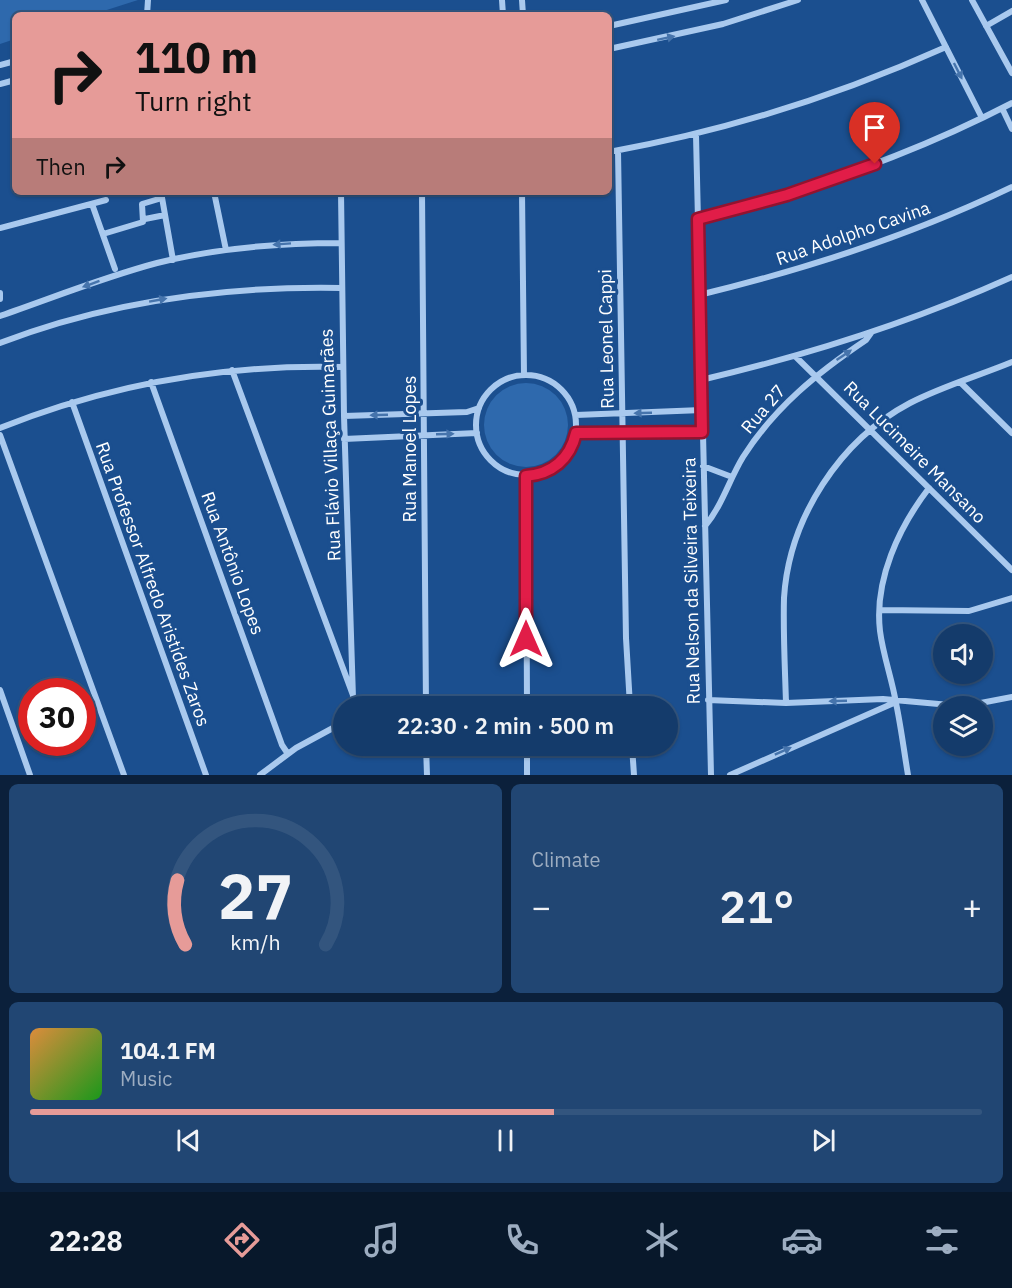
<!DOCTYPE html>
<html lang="en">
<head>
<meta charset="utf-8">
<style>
  :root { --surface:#143b6b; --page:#214673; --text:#f1f3f6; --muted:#9dadc1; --line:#33557e; --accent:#e69b98 }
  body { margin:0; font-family:"IBM Plex Sans",sans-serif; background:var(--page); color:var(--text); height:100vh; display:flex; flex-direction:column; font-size:22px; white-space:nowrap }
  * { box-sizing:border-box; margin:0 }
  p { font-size:20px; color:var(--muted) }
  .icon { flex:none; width:33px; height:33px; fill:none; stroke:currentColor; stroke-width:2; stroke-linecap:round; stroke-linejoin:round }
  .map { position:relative; height:775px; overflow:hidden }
  .drawer { display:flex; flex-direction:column; gap:9px; padding:9px; background:#0b203b; flex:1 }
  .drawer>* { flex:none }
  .top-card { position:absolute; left:12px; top:12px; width:600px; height:183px; border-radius:9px; box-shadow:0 2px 4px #0004,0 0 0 2px var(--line); background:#e69b98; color:#111; overflow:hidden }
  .tools { position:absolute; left:933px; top:624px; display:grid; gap:12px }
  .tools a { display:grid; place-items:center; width:60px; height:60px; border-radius:50%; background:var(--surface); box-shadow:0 2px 4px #0004,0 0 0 2px var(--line); font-size:30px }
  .speed { position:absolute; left:18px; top:678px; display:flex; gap:12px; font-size:30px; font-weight:700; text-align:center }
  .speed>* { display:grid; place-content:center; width:78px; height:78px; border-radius:50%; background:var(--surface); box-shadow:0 2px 4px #0004,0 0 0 2px var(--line); line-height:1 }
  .speed .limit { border:9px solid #d22; background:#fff; color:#111 }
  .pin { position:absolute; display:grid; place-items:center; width:51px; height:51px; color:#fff; margin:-62px -26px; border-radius:50% 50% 50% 0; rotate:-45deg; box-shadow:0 0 6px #0007 }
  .pin .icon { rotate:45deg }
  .me { position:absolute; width:66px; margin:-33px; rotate:0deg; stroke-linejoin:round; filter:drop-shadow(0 0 4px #0008) }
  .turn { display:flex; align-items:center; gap:21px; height:126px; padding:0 24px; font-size:27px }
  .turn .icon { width:78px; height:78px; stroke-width:2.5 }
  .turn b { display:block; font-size:42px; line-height:51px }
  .then { display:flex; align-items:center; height:57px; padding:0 24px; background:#0003; gap:12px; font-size:22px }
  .big { font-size:45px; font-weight:600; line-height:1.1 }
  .drawer .tile { flex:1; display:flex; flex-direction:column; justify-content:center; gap:9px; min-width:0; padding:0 21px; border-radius:9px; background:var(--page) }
  .drawer .dial { align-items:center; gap:0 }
  .dial svg { height:156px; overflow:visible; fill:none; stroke:var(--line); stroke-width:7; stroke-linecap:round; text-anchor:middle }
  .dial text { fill:var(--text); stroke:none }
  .song { display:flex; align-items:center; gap:18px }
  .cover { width:72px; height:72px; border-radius:9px; background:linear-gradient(135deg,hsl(30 70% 55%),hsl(120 70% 35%)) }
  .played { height:6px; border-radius:3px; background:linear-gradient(90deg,var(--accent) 55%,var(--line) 55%) }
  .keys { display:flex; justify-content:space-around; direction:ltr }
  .heat { display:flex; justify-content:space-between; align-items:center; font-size:33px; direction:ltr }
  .drawer .tiles { flex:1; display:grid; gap:9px; grid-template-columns:1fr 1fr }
  .tile:last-child { grid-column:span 2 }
  .trip { position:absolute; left:333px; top:696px; width:345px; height:60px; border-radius:30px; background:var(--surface); box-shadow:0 2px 4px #0004,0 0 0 2px var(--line); font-weight:600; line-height:60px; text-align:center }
  .tabs { display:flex; height:96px; justify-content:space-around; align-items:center; background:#08182b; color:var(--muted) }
  .tabs .icon { width:42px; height:42px }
  .tabs .selected { color:var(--accent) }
  .tabs b { font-size:27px; color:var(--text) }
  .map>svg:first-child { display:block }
  .green { fill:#2e69ad }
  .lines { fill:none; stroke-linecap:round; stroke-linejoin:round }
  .street { stroke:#a9c9ee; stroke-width:6 }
  .oneway { fill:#4674ac }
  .route-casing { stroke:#92132f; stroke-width:15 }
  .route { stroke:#e11d48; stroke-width:10 }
  .labels { text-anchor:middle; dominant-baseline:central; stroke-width:6; stroke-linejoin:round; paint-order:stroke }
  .street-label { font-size:18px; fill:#fff; stroke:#1b4f8f }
</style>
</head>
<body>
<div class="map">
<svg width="1012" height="775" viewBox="0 0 1012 775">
  <rect width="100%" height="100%" fill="#1b4f8f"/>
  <path class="green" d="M 0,0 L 138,0 L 91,15 L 15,15 L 15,39 L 0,44 Z
    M484 425a42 42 0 1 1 84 0a42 42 0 1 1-84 0Z"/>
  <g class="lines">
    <path class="street" d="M 502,0 L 503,15
      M 522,0 L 523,15
      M 922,0 L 982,118
      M 972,0 L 1012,73
      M 147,15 L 148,0
      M 609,26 L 726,0
      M 986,26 L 1012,11
      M 609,49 L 723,24 L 798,0
      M 0,65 L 15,61
      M 0,84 L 15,80
      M 1002,108 L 1012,129
      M 696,135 L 711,775
      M 618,151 L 626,638 L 630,706
      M 609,152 C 726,131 837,96 946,47
      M 161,192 L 173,260
      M 214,192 L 226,250
      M 341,192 L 344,416 L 353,698
      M 422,192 L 426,706
      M 522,192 L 524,375
      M 92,204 L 115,269
      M 145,219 L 165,215
      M 698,219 C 807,191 912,155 1012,103
      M 0,228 L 106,200
      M 103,234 L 143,222 L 142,204 L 162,198
      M 0,293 L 0,299
      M 699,295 C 807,269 912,235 1012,187
      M 0,316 C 52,298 104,277 157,263 C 217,248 278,243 340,243
      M 0,343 C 109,301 225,286 341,288
      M 796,357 L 1012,570
      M 232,370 L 357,706
      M476 425a50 50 0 1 1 100 0a50 50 0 1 1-100 0Z
      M 701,380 C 808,355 912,322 1012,277
      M 151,382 L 282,745 L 288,754
      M 960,382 L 1012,433
      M 72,402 L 206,775
      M 576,415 L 702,410
      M 344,416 L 467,412 L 479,408
      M 0,428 C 110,384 224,364 343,367
      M 576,433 L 702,432
      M 0,435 L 124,775
      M 344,439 L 477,433
      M 703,466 L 732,477
      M 526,476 L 527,706
      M 705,526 C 722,506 729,480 743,457 C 775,407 817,373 866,340 L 871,333
      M 880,610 L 969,611 L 1012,598
      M 0,690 L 30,775
      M 708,700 L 786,703 L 883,699 L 961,706
      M 786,703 C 785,668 783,633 784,598 C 789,518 840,440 910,403 C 943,386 978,376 1012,362
      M 383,706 L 426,698
      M 965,706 L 1012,697
      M 426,746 L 427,775
      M 527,746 L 527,775
      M 632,746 L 634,775
      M 260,775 L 296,748 L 344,722
      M 730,775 L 896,702
      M 908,775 C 904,751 901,727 896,703 C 892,679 883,655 880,631 C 874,580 899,527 929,488"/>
  </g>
  <defs><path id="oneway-solid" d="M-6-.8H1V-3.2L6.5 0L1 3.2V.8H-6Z" transform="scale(1.5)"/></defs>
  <g class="oneway">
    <use href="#oneway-solid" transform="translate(666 38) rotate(-12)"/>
    <use href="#oneway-solid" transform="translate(958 71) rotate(63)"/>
    <use href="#oneway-solid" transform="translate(282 244) rotate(176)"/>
    <use href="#oneway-solid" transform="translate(91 284) rotate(160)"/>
    <use href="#oneway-solid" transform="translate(158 300) rotate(-10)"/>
    <use href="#oneway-solid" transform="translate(844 355) rotate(-34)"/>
    <use href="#oneway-solid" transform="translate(643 413) rotate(178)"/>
    <use href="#oneway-solid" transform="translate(379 415) rotate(178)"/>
    <use href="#oneway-solid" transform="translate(445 434) rotate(-2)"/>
    <use href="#oneway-solid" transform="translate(838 701) rotate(178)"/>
    <use href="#oneway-solid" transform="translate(783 751) rotate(-24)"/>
  </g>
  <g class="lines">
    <defs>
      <path id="route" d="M 526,639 L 526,476 C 552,474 570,459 576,433 L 702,432 L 698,219 L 787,195 L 875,164"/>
    </defs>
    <use href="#route" class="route-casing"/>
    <use href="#route" class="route"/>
  </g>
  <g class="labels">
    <g class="street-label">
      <text transform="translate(853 233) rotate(-19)">Rua Adolpho Cavina</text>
      <text transform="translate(606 339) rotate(-91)">Rua Leonel Cappi</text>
      <text transform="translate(763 409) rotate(-50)">Rua 27</text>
      <text transform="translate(330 445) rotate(-92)">Rua Flávio Villaça Guimarães</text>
      <text transform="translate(409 449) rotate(-90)">Rua Manoel Lopes</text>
      <text transform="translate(915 452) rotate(45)">Rua Lucimeire Mansano</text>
      <text transform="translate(233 563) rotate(70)">Rua Antônio Lopes</text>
      <text transform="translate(691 581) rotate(-91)">Rua Nelson da Silveira Teixeira</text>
      <text transform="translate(153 584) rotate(70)">Rua Professor Alfredo Aristídes Zaros</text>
    </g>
  </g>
</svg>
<div class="tools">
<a><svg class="icon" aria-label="sound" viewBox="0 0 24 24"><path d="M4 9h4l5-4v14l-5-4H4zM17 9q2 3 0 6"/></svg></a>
<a><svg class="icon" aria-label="layers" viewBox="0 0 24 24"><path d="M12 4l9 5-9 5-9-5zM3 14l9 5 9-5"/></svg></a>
</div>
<div class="speed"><div class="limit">30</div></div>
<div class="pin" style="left:875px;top:164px;background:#d93025"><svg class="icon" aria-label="arrive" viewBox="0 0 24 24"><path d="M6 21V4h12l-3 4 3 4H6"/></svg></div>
<svg class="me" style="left:526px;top:639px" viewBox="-20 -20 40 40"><path d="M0-17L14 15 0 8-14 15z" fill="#e11d48" stroke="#fff" stroke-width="4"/></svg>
<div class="trip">22:30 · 2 min · 500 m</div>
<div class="top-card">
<div class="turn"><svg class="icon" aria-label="right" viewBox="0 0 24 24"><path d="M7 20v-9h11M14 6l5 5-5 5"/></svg><div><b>110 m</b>Turn right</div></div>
<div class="then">Then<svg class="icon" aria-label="right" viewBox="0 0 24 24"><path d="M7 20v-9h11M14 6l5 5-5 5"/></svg></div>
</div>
</div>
<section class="drawer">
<div class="tiles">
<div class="tile dial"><svg viewBox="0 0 100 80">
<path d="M14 69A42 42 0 1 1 86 69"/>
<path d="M14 69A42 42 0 0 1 10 36" stroke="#e69b98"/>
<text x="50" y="56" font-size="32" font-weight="700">27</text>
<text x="50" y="72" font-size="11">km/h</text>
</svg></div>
<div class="tile"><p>Climate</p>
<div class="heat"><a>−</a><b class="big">21°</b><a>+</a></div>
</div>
<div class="tile">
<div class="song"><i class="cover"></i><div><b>104.1 FM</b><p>Music</p></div></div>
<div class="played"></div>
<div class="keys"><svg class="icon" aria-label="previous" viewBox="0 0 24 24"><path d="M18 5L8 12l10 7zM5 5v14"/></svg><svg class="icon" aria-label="pause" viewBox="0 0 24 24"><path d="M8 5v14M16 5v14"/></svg><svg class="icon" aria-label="next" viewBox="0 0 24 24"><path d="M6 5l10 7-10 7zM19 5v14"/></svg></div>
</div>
</div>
</section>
<nav class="tabs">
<b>22:28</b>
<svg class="icon selected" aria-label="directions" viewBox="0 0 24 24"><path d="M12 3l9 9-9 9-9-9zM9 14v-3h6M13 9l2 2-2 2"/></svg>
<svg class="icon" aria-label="music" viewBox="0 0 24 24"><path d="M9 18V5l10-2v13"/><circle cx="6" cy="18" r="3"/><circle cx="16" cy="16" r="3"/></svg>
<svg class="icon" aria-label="phone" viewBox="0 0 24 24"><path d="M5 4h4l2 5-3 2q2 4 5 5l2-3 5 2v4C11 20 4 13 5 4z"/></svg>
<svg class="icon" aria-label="climate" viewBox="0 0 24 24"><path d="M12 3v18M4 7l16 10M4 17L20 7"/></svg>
<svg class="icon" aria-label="car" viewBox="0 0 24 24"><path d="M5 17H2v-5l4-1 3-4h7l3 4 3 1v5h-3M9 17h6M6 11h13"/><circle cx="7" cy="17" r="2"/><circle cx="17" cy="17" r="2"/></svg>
<svg class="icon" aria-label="filters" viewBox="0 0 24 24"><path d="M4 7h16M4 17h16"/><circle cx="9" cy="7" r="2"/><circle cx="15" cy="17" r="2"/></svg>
</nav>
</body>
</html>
